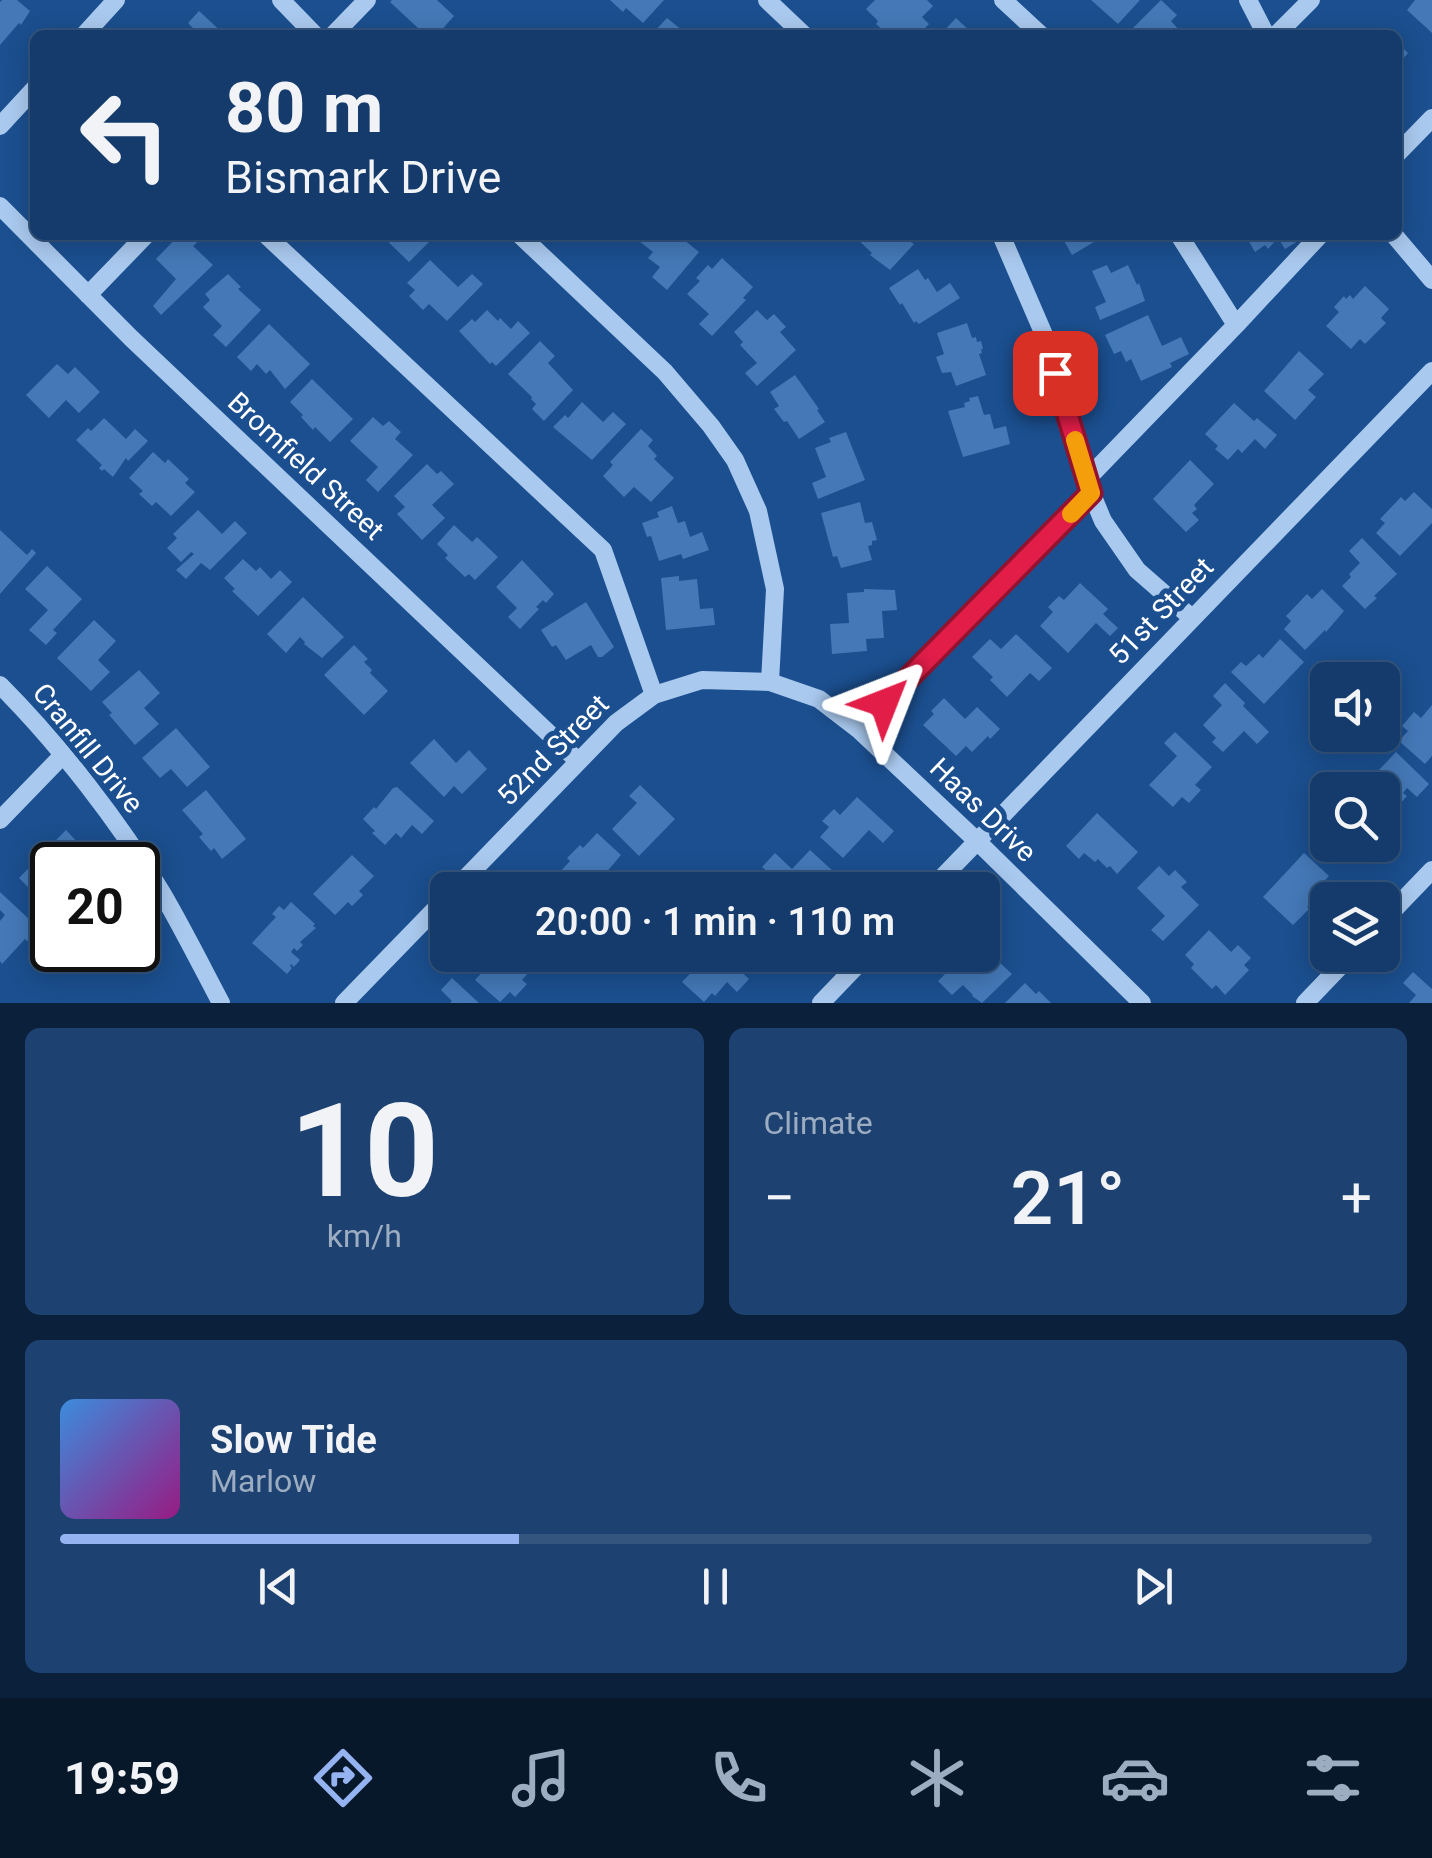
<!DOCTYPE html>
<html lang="en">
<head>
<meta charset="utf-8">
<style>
  :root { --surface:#143b6b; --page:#1d4271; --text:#f1f3f6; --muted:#9dadc1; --line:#33557e; --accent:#95b2f1 }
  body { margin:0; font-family:Roboto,sans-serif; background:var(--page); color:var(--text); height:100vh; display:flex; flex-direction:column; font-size:38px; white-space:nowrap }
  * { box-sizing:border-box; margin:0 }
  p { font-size:32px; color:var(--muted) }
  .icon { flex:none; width:55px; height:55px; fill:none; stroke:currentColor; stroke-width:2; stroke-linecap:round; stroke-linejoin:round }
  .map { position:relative; height:1003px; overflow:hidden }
  .drawer { display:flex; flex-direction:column; gap:25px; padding:25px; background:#0b203b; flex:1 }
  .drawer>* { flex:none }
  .hud { position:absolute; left:30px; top:30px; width:1372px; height:210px; border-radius:15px; box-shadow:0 5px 25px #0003,0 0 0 2px var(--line); background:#143b6b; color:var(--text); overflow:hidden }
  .buttons { position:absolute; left:1310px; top:662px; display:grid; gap:20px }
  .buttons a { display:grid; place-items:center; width:90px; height:90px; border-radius:15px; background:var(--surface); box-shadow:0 5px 25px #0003,0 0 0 2px var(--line); font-size:50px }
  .speed { position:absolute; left:30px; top:842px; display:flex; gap:20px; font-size:50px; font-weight:700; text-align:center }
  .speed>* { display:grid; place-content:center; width:130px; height:130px; border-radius:50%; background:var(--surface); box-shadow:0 5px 25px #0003,0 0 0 2px var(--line); line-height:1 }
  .speed .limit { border:5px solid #111; border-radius:15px; background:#fff; color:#111 }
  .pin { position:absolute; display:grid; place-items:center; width:85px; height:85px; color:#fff; margin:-42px; border-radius:20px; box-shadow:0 5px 15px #0006 }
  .me { position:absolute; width:110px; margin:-55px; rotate:45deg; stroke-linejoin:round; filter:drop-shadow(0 0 8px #0008) }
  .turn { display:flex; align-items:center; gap:35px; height:210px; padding:0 30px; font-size:45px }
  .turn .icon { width:130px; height:130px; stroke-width:2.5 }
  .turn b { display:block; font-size:70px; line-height:85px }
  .big { font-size:75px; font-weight:600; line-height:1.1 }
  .drawer .card { flex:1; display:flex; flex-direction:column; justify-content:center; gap:15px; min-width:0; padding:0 35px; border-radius:15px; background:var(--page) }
  .drawer .dial { align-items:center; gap:0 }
  .dial b { font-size:130px; line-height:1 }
  .song { display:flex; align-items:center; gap:30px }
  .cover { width:120px; height:120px; border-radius:15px; background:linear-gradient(135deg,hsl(210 70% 55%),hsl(310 70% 35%)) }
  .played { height:10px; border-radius:5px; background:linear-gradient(90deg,var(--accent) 35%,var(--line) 35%) }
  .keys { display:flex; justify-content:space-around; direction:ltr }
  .heat { display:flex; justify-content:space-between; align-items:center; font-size:55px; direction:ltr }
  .drawer .tiles { flex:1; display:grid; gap:25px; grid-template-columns:1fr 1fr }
  .card:last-child { grid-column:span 2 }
  .trip { position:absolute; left:430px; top:872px; width:570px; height:100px; border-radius:15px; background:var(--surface); box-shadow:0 5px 25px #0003,0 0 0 2px var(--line); font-weight:600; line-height:100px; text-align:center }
  .tabs { display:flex; height:160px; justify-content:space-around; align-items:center; background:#08182b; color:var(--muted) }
  .tabs .icon { width:70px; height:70px }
  .tabs .active { color:var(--accent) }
  .tabs b { font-size:45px; color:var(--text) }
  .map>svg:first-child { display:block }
  .building { fill:#4478b7 }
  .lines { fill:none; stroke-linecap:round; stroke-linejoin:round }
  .minor { stroke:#a9c9ee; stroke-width:18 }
  .route-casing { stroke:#92132f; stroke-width:25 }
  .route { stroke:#e11d48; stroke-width:18 }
  .slow { stroke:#f59e0b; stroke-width:18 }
  .labels { text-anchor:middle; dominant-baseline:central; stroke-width:10; stroke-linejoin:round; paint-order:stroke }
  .street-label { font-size:28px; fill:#fff; stroke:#1b4f8f }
</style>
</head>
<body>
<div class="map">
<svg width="1432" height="1003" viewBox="0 0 1432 1003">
  <rect width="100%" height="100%" fill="#1b4f8f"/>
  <path class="building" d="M 2,0 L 17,0 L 30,11 L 21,25 L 19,23 L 0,45 L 0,2 Z
    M 392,0 L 437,0 L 454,16 L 437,35 L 412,35 L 418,28 L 390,2 Z
    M 610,0 L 664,0 L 643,23 L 626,8 L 623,12 Z
    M 875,0 L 927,0 L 933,6 L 922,17 L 929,24 L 918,35 L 894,35 L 891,32 L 888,35 L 876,24 L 878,21 L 866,9 Z
    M 1091,0 L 1140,0 L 1118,24 Z
    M 1161,0 L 1177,15 L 1171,21 L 1180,31 L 1176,35 L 1132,35 L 1129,32 Z
    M 1415,0 L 1432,0 L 1432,33 L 1407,10 Z
    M 199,11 L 225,35 L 200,35 L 188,23 Z
    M 667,18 L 688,35 L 651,35 Z
    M 956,18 L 974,35 L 940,35 Z
    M 1398,43 L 1408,53 L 1402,60 L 1404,62 L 1398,68 Z
    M 179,235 L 199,235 L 202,238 L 193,246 L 213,265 L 161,315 L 153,306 L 176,279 L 156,259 Z
    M 381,235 L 426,235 L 431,240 L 409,262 Z
    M 643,235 L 678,235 L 699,252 L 667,290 L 652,277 L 660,267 L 648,258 L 653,252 L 639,241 Z
    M 853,235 L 901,235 L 914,244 L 890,270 L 870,255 L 872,253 Z
    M 1069,235 L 1106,235 L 1072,255 L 1063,239 Z
    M 1245,235 L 1308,235 L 1285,249 L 1278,238 L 1268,249 L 1265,245 L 1255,252 Z
    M 722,258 L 753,287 L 743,298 L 746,300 L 712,336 L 699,324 L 709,314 L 687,294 L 700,281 L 696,278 L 708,265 L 712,269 Z
    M 430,260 L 458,287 L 472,274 L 483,284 L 447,321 L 429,304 L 423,310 L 409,296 L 415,290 L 407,283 Z
    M 1107,265 L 1111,273 L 1128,265 L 1137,285 L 1139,283 L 1145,301 L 1100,320 L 1095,307 L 1106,302 L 1092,271 Z
    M 918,269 L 925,280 L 928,278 L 937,292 L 950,283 L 960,298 L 919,324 L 916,321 L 914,323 L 902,303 L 900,305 L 889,288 Z
    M 228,274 L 241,287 L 238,289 L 261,310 L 226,347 L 213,335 L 222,326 L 203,307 L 210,300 L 205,294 Z
    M 1365,286 L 1389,309 L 1381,318 L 1386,323 L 1365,344 L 1360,339 L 1351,349 L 1326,326 L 1339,312 L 1334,307 L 1344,296 L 1346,299 L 1350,295 L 1353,299 Z
    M 487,310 L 498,321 L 500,318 L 511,329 L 518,321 L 530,333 L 496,366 L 492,362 L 490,364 L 459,331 L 472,319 L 475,322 Z
    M 757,310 L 767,320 L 774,314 L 786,327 L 780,332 L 796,350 L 757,386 L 745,373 L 757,363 L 740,345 L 743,342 L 734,332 Z
    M 1148,315 L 1162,346 L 1181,337 L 1189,354 L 1170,363 L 1172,367 L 1141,381 L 1131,359 L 1126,362 L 1121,351 L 1114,354 L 1105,335 Z
    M 967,323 L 972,338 L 976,337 L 977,342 L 981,341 L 983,349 L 981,349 L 982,353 L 979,354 L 986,375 L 956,386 L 951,372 L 942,373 L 936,357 L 944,354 L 937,333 Z
    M 269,324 L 310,364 L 285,389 L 270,370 L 266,374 L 257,364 L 251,371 L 237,357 Z
    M 540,341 L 555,356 L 548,363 L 573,390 L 544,421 L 532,409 L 536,404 L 531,399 L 532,397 L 508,374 Z
    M 1299,351 L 1324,374 L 1308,390 L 1316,397 L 1295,420 L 1264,391 Z
    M 57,364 L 68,374 L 75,367 L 100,392 L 79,413 L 66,400 L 49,418 L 26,395 Z
    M 795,375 L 819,409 L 817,410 L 825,422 L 799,439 L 787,421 L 784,422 L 774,409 L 779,406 L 770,392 Z
    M 312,379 L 353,419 L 330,442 L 315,427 L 313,430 L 301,417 L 303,415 L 290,402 Z
    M 978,396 L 984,415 L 990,414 L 994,429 L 1006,426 L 1010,444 L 963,457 L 948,411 L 965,407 L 964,403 L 970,401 L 969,398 Z
    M 582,402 L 603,422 L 613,412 L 626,424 L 592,460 L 553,427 L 565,415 L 568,418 Z
    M 1234,403 L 1254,421 L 1257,418 L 1277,435 L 1265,449 L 1255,439 L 1242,453 L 1238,449 L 1228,460 L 1215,449 L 1218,446 L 1205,434 Z
    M 373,417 L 383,426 L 389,421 L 401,432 L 395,439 L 413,455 L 378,492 L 366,480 L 378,467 L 350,441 Z
    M 104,418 L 126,439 L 135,429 L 148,441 L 128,461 L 126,458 L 113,477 L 104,469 L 102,471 L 99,468 L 102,465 L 76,440 L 88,428 L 91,431 Z
    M 641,429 L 653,440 L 648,446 L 657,456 L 654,459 L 674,478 L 651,502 L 634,487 L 624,497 L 603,476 L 613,465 L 610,462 Z
    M 846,432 L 865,480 L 818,499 L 812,483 L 826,477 L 815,448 L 831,442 L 829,438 Z
    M 153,452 L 165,463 L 168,459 L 189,479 L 185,483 L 195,492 L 171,516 L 156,502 L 152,506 L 139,494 L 143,491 L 129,478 Z
    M 1190,460 L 1214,484 L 1194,505 L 1197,509 L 1192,513 L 1199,520 L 1186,532 L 1153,499 Z
    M 427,464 L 437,474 L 441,471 L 454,484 L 432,505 L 445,518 L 422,540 L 397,514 L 405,507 L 394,496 Z
    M 1414,492 L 1432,509 L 1432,523 L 1400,556 L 1376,533 L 1385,523 L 1380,519 L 1401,497 L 1405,501 Z
    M 860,502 L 865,523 L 872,522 L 877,540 L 872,541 L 872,545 L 868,546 L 872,560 L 841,568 L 837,556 L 833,557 L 821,513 Z
    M 672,506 L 678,523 L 685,521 L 690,537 L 702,532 L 709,550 L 683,559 L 681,554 L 659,561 L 651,536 L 647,537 L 642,523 L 659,517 L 657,512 Z
    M 198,510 L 222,534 L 235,521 L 247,533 L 210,570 L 201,563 L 186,579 L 176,570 L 194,554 L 191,552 L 181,562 L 167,548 L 177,538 L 173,534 Z
    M 454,525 L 472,542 L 477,537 L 498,557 L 475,580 L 469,574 L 465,577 L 445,558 L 448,555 L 437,544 Z
    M 0,530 L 27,555 L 32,549 L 36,553 L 0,594 Z
    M 1362,538 L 1397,574 L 1374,596 L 1377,598 L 1365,609 L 1342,586 L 1351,577 L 1349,574 L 1360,563 L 1349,551 Z
    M 243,559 L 256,571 L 260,567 L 271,579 L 280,570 L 292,582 L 258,616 L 232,591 L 235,589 L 224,578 Z
    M 522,560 L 554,594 L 546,603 L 543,600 L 536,607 L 539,609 L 520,629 L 508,617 L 517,608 L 496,587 Z
    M 47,566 L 82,599 L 53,630 L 57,633 L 46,645 L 29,630 L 48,610 L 25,589 Z
    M 679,576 L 679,581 L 697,579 L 700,609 L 713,608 L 715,625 L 666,630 L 661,578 Z
    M 1080,583 L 1108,609 L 1103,614 L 1118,628 L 1110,636 L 1096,623 L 1068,653 L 1040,626 L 1053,612 L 1048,607 L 1059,596 L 1064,600 Z
    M 864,589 L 895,590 L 897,610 L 882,611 L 884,638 L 866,639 L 867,651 L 832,654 L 830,624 L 849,623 L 847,593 L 864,592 Z
    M 1322,589 L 1344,611 L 1326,632 L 1325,630 L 1305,650 L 1284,629 L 1291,621 L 1286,616 L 1307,594 L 1312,599 Z
    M 303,597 L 344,637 L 322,658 L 304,644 L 305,642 L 300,637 L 286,653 L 267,634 Z
    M 586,602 L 614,647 L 602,657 L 598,657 L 591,645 L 566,660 L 556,645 L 552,647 L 541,630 Z
    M 94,620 L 116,641 L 98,660 L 110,672 L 91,691 L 57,658 Z
    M 1016,634 L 1052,668 L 1039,681 L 1030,673 L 1007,697 L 990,680 L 993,677 L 972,657 L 990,639 L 1001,649 Z
    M 1280,639 L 1304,662 L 1264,704 L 1231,672 L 1241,662 L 1246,666 L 1259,654 L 1263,658 Z
    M 354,645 L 368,659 L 364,662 L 372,670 L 370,673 L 388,691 L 364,715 L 324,675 Z
    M 139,670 L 160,693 L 144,708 L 159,724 L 135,745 L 109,715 L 112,713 L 102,702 Z
    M 1225,683 L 1245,703 L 1243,706 L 1269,732 L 1257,744 L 1244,731 L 1223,752 L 1212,742 L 1216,738 L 1203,725 L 1222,705 L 1213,696 Z
    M 944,698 L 965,719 L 977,707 L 1000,729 L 990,739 L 988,736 L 972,752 L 966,746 L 956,756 L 923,725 L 934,714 L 931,711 Z
    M 1432,705 L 1432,756 L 1425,764 L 1399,741 L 1408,731 L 1402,726 L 1414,712 L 1421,718 Z
    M 176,728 L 210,767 L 187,787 L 171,769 L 160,778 L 142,758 Z
    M 1175,732 L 1212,767 L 1195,785 L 1201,790 L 1189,803 L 1182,797 L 1173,807 L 1149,785 L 1177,756 L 1164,743 Z
    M 434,739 L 456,763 L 469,750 L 487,769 L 462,794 L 454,786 L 444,797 L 410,763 Z
    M 1396,752 L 1429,784 L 1417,797 L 1407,788 L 1403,793 L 1407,796 L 1398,806 L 1402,810 L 1401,814 L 1389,824 L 1382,817 L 1382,790 L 1360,790 Z
    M 640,785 L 675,819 L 639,856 L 612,829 L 637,803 L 629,796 Z
    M 397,787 L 434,821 L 422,834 L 412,825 L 401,838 L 396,833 L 385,845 L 372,833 L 375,831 L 363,819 L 374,807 L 376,809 L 393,788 Z
    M 206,790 L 246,839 L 222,859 L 214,848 L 211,851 L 199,837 L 203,834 L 182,810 Z
    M 857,797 L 894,831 L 883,843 L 869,830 L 843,858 L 820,837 L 829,827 L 822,821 L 834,809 L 840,815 Z
    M 1097,813 L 1138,852 L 1117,874 L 1110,866 L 1107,868 L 1098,859 L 1095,862 L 1084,853 L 1079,859 L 1066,846 Z
    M 1328,816 L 1328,845 L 1351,845 L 1345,851 L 1340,847 L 1331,857 L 1320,847 L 1323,843 L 1311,831 Z
    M 66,830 L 99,865 L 52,865 L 52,911 L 19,878 Z
    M 597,833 L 621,855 L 605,874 L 603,872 L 587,890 L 575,890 L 558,874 L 570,861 L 567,858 L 580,845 L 583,848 Z
    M 810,850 L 845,882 L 838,890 L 830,890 L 824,884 L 819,890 L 788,890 L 762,867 L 775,853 L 792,869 Z
    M 1304,853 L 1329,876 L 1311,895 L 1315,898 L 1307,907 L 1309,909 L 1293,925 L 1263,897 Z
    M 352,855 L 374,876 L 359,891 L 363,895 L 352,906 L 348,902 L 335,915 L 313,894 Z
    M 1159,866 L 1169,876 L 1175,870 L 1187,882 L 1181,887 L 1199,905 L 1163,941 L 1151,930 L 1165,916 L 1137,888 Z
    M 0,892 L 45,934 L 33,946 L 25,939 L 2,964 L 0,961 L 0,921 L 5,915 L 0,910 Z
    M 291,902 L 315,924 L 313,926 L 316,928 L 300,942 L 303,945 L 297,951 L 294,948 L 291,952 L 300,960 L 294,967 L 291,964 L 290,966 L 292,968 L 287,974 L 252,943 L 276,917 L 272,914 L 279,906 L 284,910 Z
    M 1209,930 L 1231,952 L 1238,945 L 1251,958 L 1244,965 L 1249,970 L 1225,995 L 1216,985 L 1212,989 L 1191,968 L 1194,964 L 1185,955 Z
    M 982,946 L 1012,974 L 982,1003 L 972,996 L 973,995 L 963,985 L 952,995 L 938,981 L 949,970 L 946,968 L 959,955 L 962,958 L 965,955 L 982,955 Z
    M 498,955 L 532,955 L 539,961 L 522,980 L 527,984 L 515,997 L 510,992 L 500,1002 L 475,980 Z
    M 708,955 L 723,955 L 749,979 L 737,992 L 727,982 L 715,996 L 712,993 L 704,1002 L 682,982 Z
    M 745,955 L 768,955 L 757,966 Z
    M 1413,972 L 1432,989 L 1432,1003 L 1409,1003 L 1416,995 L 1403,983 Z
    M 452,978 L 479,1003 L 450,1003 L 452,1001 L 441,990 Z
    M 1025,983 L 1036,994 L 1039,991 L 1051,1003 L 1005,1003 Z"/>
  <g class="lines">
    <path class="minor" d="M 281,0 L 315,35
      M 767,0 L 804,35
      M 1003,0 L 1041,35
      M 1248,0 L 1266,35
      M 84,35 L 116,0
      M 333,35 L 367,0
      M 1276,35 L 1311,0
      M 0,126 L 35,88
      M 1398,153 L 1432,118
      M 0,206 L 131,338 L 578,761
      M 266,235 L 603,550 L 654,695
      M 520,235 L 665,372 L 711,426 L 735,460 L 758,511 L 775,589 L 770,682
      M 1001,235 L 1045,337 L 1086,480 L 1103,521 L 1137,570 L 1192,618
      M 1394,235 L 1432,280
      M 88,295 L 146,235
      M 1236,325 L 1320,235
      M 1086,480 L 1236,325 L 1179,235
      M 0,685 C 58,743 120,823 162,893 C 183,929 202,967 221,1003
      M 858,729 L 1091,493
      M 0,820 L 62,756
      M 454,890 L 616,723 L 654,695 L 702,680 L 770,682 L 819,699 L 858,729 L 977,841 L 1142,1003
      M 930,890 L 1432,371
      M 1382,922 L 1432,870
      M 344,1003 L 448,896
      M 821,1003 L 867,955
      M 1305,1003 L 1351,955"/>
  </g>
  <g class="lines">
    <defs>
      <path id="route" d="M 884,703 L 1091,493 L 1055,373"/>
    </defs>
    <use href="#route" class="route-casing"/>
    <use href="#route" class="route"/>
    <path class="slow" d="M 1071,514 L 1091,493 L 1075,440"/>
  </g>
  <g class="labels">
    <g class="street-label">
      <text transform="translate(306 466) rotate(43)">Bromfield Street</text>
      <text transform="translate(1161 611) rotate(-46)">51st Street</text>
      <text transform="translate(88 748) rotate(51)">Cranfill Drive</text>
      <text transform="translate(553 750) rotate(-45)">52nd Street</text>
      <text transform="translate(983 810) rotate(44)">Haas Drive</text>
    </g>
  </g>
</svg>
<div class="buttons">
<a><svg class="icon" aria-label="sound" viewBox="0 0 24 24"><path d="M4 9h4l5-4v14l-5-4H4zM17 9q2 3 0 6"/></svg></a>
<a><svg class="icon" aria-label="search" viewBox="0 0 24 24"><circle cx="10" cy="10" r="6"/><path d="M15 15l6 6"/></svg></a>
<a><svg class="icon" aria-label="layers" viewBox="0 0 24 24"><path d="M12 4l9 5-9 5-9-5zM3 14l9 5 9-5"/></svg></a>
</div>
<div class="speed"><div class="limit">20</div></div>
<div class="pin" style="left:1055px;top:373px;background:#d93025"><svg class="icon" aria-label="arrive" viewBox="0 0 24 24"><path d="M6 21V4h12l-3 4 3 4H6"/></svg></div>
<svg class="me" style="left:884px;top:703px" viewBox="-20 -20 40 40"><path d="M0-17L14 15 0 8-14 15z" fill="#e11d48" stroke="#fff" stroke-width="4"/></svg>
<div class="trip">20:00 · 1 min · 110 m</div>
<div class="hud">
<div class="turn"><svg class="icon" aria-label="left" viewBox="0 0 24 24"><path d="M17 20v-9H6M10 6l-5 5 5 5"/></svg><div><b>80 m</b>Bismark Drive</div></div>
</div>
</div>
<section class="drawer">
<div class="tiles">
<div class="card dial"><b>10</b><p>km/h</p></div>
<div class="card"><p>Climate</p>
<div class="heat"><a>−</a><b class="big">21°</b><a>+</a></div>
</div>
<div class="card">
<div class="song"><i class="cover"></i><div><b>Slow Tide</b><p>Marlow</p></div></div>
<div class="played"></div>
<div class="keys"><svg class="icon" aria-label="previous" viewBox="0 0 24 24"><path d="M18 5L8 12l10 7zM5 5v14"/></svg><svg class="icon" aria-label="pause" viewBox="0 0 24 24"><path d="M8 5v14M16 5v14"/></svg><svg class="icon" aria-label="next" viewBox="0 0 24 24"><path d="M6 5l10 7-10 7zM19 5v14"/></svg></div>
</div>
</div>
</section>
<nav class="tabs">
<b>19:59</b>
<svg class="icon active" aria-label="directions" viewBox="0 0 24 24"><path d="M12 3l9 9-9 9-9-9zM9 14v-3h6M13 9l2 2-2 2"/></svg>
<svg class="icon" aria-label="music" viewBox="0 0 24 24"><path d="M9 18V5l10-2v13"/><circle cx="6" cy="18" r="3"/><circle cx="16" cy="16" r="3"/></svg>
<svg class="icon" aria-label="phone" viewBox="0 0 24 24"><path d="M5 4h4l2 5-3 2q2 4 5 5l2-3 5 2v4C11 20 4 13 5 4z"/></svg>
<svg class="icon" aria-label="climate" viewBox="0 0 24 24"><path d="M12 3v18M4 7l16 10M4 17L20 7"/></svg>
<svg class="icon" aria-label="car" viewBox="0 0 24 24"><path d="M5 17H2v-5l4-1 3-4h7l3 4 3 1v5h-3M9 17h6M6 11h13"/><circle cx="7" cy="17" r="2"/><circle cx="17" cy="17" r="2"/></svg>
<svg class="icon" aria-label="filters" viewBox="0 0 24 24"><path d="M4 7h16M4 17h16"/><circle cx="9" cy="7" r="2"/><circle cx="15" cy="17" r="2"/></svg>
</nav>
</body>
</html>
